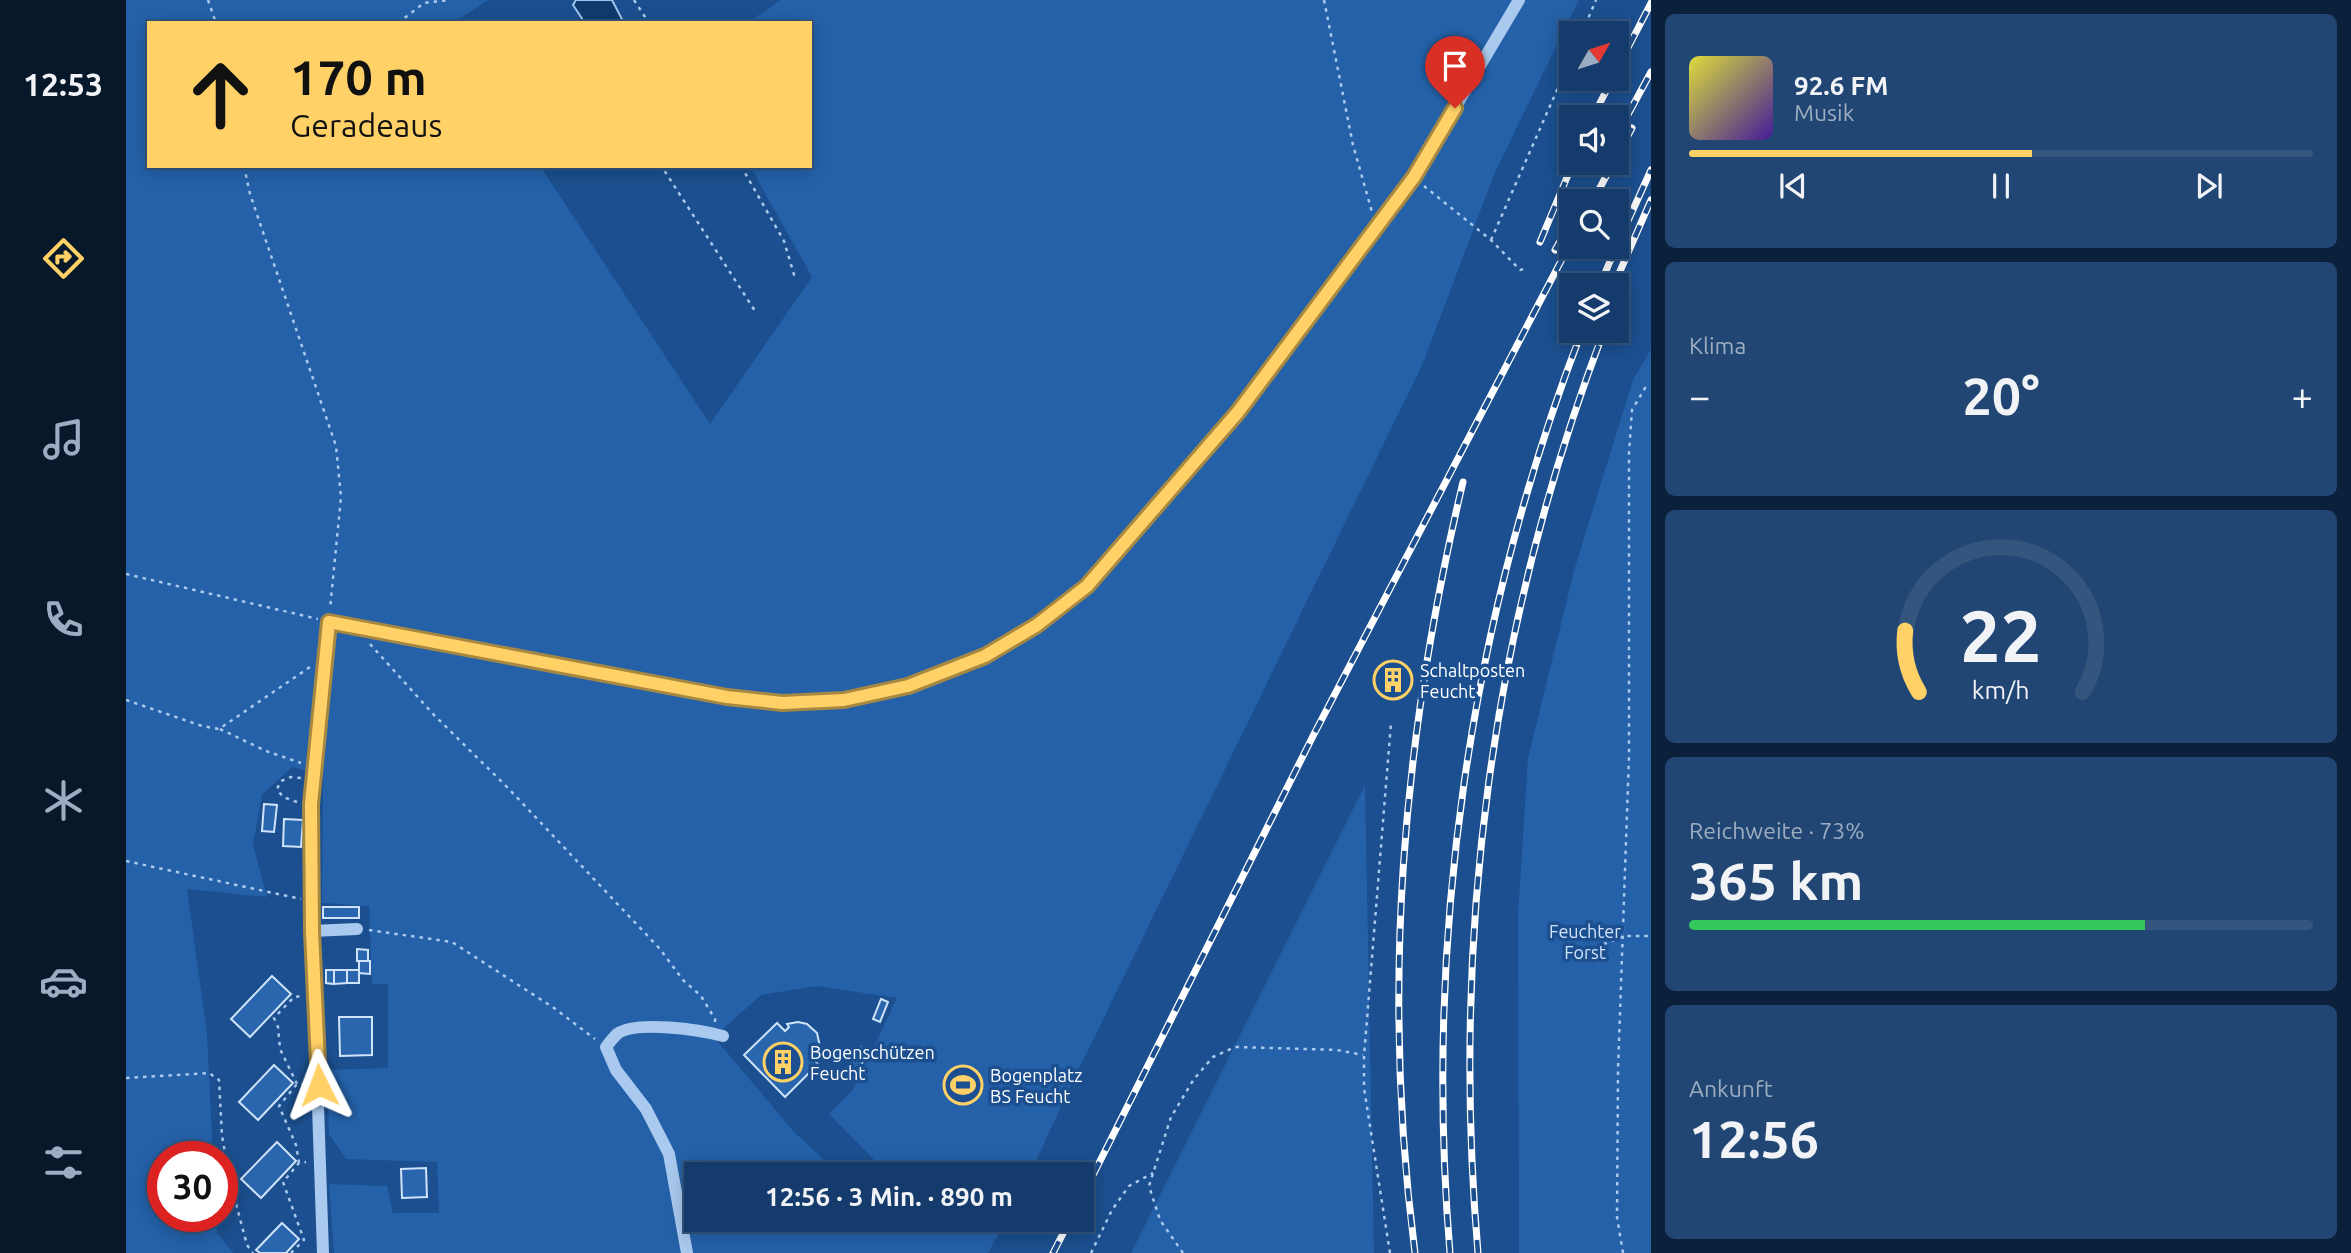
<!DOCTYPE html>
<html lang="de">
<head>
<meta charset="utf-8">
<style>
  :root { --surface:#143b6b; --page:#214673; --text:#f1f3f6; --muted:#9dadc1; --line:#33557e; --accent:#ffd166 }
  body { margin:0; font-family:Ubuntu,sans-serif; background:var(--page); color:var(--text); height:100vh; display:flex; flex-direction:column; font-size:26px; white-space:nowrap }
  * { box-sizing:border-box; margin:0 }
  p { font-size:23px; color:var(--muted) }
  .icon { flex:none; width:38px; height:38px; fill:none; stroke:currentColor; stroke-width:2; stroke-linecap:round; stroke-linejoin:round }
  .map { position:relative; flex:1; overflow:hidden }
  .panel { display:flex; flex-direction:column; gap:14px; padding:14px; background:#0b203b; width:700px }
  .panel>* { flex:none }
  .hud { position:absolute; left:21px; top:21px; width:665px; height:147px; border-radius:0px; box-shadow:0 4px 18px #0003,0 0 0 2px var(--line); background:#ffd166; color:#111; overflow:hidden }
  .needle { width:46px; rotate:51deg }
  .buttons { position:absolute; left:1433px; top:21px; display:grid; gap:14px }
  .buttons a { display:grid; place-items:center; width:70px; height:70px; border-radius:0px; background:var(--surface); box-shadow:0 4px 18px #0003,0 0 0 2px var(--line); font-size:35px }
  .speed { position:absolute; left:21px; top:1141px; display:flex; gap:14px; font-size:35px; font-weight:700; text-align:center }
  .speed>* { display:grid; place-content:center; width:91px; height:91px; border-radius:50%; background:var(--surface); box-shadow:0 4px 18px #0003,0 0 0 2px var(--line); line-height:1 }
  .speed .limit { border:10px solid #d22; background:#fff; color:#111 }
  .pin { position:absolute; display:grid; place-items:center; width:60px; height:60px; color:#fff; margin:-72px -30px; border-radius:50% 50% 50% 0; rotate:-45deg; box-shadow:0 0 7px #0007 }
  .pin .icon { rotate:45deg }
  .me { position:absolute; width:77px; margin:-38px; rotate:357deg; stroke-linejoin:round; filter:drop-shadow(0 0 5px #0008) }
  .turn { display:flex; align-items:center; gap:24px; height:147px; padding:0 28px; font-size:32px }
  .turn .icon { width:91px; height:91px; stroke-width:2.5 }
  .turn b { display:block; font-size:49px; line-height:60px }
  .big { font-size:52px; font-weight:700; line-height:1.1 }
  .panel .widget { flex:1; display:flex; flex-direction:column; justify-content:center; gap:10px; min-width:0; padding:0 24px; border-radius:10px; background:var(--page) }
  .panel .dial { align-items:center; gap:0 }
  .dial svg { height:182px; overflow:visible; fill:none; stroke:var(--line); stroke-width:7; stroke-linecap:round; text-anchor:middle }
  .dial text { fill:var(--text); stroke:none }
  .song { display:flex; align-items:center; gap:21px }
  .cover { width:84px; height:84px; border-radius:10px; background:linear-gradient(135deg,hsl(60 70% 55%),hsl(260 70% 35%)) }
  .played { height:7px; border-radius:4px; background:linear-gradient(90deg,var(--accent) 55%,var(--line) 55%) }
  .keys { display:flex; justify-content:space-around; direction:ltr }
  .heat { display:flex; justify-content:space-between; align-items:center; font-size:38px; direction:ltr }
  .charge { height:10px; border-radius:5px; background:linear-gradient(90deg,#34c759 73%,var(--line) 0) }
  .trip { position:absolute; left:558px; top:1162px; width:410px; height:70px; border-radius:0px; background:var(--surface); box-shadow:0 4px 18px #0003,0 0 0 2px var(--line); font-weight:700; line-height:70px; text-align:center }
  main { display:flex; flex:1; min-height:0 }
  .menu { display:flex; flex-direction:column; width:126px; justify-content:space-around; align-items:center; background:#08182b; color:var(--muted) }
  .menu .icon { width:49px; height:49px }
  .menu .current { color:var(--accent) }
  .menu b { font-size:32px; color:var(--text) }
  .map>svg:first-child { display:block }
  .green { fill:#2461a8 }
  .water { fill:#123a6d; stroke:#9cc4f0; stroke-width:2 }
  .building { fill:#2a66ad; stroke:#cfe3fa; stroke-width:2 }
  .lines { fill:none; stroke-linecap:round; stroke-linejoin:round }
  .path { stroke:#a9c9ee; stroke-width:2.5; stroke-dasharray:3.5 5; stroke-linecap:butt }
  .minor { stroke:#a9c9ee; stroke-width:12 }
  .rail-casing { stroke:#fff; stroke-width:7 }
  .rail { stroke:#1b4f8f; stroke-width:4.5; stroke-dasharray:13; stroke-linecap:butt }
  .route-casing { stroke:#a68842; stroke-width:18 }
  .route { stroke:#ffd166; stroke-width:12 }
  .labels { text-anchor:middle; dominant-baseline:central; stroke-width:7; stroke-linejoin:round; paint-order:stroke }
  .poi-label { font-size:18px; fill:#fff; stroke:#1b4f8f; text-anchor:start }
  .park-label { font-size:18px; fill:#cfe3fa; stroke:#1b4f8f }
</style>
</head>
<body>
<main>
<nav class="menu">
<b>12:53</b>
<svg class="icon current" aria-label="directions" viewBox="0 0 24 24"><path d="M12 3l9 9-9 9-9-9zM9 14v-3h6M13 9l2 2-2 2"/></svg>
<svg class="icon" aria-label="music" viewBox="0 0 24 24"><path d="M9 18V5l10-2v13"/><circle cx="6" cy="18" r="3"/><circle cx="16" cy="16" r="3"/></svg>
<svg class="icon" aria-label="phone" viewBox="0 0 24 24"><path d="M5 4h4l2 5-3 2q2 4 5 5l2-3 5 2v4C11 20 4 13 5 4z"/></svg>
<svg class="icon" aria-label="climate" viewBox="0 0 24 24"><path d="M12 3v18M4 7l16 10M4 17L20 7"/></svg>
<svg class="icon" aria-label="car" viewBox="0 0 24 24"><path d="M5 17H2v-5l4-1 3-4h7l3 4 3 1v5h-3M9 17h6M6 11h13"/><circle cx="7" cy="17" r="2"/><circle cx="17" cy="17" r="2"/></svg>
<svg class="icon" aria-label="filters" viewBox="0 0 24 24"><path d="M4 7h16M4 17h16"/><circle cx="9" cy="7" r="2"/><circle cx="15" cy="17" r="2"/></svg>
</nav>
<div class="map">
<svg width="1525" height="1253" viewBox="0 0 1525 1253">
  <rect width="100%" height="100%" fill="#1b4f8f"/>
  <path class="green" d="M 0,0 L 362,0 L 327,23 L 23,23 L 23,166 L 414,166 L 584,424 L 686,277 L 624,166 L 684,166 L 684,23 L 621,23 L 655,0 L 1453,0 L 1369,172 L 1297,363 L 947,1081 L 904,1174 L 762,1174 L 703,1114 L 728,1088 L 771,998 L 691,986 L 635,995 L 588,1037 L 669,1133 L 713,1174 L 570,1174 L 570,1220 L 880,1220 L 862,1253 L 208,1253 L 203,1184 L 261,1186 L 267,1213 L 313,1213 L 311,1162 L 220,1159 L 203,1134 L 201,1070 L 262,1068 L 262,984 L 246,984 L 243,906 L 196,903 L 197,775 L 166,767 L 136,795 L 127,845 L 141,897 L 61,889 L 81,1033 L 87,1157 L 37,1157 L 37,1216 L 90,1216 L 91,1233 L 107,1253 L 0,1253 Z
    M 1525,349 L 1525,1253 L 1393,1253 L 1392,916 L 1402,758 L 1449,567 L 1507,380 Z
    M 1239,785 L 1248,1253 L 1005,1253 Z"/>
  <path class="water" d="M 450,0 L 486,0 L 498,23 L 459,23 L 447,5 Z"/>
  <path class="building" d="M 1262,665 L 1276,667 L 1272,695 L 1258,693 Z
    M 138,804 L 151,805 L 148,832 L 136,831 Z
    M 158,819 L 177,820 L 175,847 L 157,846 Z
    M 197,907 L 233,907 L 233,918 L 197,918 Z
    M 231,949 L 242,950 L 242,961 L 231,961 Z
    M 233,961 L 244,961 L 244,974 L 233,973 Z
    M 200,970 L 208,970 L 208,984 L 200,983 Z
    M 208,970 L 221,970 L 221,983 L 208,984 Z
    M 221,970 L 233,970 L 233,983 L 221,983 Z
    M 146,976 L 165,994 L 124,1037 L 105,1019 Z
    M 755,999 L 762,1002 L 754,1022 L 747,1019 Z
    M 213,1017 L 246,1017 L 246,1055 L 214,1056 Z
    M 672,1022 L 681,1024 L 691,1033 L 695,1051 L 694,1057 L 691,1055 L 687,1059 L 692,1064 L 659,1097 L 618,1055 L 651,1023 L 659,1031 L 663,1027 L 661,1024 Z
    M 734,1047 L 742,1051 L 730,1076 L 722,1072 Z
    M 148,1065 L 167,1083 L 132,1120 L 113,1102 Z
    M 151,1142 L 170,1161 L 135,1198 L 115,1179 Z
    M 300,1168 L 301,1197 L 276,1198 L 275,1169 Z
    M 156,1223 L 173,1239 L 160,1253 L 134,1253 L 130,1250 Z"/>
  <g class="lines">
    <path class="path" d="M 82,0 L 90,23
      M 508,0 L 523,23
      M 1198,0 L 1227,145 L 1246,212
      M 272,23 L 298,3 L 323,0
      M 1456,33 L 1470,0
      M 118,166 L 124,194 L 210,446 L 215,497 L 204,609
      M 544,166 L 538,170 L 629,311
      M 615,166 L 658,241 L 669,278
      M 1298,186 L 1365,240 L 1394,270 L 1401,268
      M 1365,240 L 1446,56
      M 0,574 L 192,619
      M 244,644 L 308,715 L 382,788 L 534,949 L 557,980 L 575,996 L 589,1019 L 589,1023
      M 0,700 L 76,726 L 93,729 L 184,667
      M 94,729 L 140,751 L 175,763
      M 171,802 L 157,797 L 151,789 L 155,781 L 165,777 L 175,778
      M 0,861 L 175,899
      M 243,930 L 326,942 L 428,1008 L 469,1039
      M 1438,960 L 1498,936 L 1525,936
      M 0,1078 L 83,1073 L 93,1080 L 96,1136 L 105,1185 L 121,1245 L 127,1253
      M 171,1084 L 154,1049 L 152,1027 L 148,1018 L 168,997 L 177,996
      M 173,1163 L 170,1145 L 153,1106 L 171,1084 L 180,1085
      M 96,1183 L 105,1185
      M 165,1253 L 178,1240 L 157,1182 L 173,1163 L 180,1162
      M 965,1253 L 986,1210 L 1003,1186 L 1027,1173
      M 1057,1253 L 1034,1220 L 1023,1186 L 1045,1117 L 1068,1079 L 1087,1057 L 1109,1047 L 1211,1050 L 1237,1055
      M 1264,1253 L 1238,1088 L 1238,1056 L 1265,723
      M 1497,1253 L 1491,1217 L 1492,1070 L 1503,756 L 1503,453 L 1506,410 L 1519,388 L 1525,388"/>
    <path class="minor" d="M 186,931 L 231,929
      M 197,1253 L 186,931 L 185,805 L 203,622 L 602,697 L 656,703 L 718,700 L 782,686 L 859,656 L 911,625 L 961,586 L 1112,412 L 1288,177 L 1393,0
      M 561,1253 L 543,1154 L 520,1109 L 490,1070 L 480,1047 C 483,1043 487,1038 491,1034 C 510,1020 575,1030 597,1036"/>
    <defs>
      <path id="rail" d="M 1491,69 L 1525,3
        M 1467,117 L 1486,79
        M 1491,135 L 1525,72
        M 1491,156 L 1506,128
        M 1467,201 L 1487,163
        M 1414,242 L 1447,163
        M 1491,245 L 1525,170
        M 1429,250 L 1446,220
        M 1474,285 L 1490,247
        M 1488,285 L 1525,200
        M 956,1197 L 1187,736 L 1446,240
        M 927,1253 L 944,1220
        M 1289,1253 C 1255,990 1276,739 1337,482
        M 1324,1253 C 1298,941 1343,623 1456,331
        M 1352,1253 C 1325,939 1365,625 1478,331"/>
    </defs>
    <use href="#rail" class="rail-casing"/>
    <use href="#rail" class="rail"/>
  </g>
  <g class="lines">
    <defs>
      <path id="route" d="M 193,1085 L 186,931 L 185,804 L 203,622 L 601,697 L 656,703 L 718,700 L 782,686 L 859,656 L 911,625 L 961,586 L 1112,412 L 1288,177 L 1329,108"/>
    </defs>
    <use href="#route" class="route-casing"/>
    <use href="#route" class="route"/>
  </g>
  <defs>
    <symbol id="building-ring" viewBox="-11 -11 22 22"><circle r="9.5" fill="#1b4f8f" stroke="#ffd166" stroke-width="1.5"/><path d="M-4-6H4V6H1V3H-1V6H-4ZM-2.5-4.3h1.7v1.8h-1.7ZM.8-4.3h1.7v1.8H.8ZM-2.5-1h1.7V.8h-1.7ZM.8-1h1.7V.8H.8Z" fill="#ffd166"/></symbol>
    <symbol id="stadium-ring" viewBox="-11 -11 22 22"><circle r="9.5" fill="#1b4f8f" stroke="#ffd166" stroke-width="1.5"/><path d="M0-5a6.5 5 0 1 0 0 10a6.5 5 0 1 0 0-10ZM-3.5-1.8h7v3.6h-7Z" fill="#ffd166"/></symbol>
  </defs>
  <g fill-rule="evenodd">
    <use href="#building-ring" x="1245" y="658" width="44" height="44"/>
    <use href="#building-ring" x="635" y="1040" width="44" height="44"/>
    <use href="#stadium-ring" x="815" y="1063" width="44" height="44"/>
  </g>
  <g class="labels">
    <g class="poi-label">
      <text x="1294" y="670">Schaltposten<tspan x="1294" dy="21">Feucht</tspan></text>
      <text x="684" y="1052">Bogenschützen<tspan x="684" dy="21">Feucht</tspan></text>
      <text x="864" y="1075">Bogenplatz<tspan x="864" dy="21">BS Feucht</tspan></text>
    </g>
    <g class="park-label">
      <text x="1459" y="931">Feuchter<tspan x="1459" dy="21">Forst</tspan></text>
    </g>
  </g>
</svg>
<div class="buttons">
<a><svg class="needle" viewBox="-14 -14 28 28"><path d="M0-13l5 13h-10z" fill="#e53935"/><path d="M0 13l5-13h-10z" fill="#9dadc1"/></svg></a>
<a><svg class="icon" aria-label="sound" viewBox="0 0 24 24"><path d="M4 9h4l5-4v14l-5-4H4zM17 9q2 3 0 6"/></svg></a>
<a><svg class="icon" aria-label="search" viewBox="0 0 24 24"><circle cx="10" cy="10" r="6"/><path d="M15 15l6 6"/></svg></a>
<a><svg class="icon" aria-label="layers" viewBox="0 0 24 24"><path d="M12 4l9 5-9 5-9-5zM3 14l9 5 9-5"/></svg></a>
</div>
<div class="speed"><div class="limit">30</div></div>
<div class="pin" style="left:1329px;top:108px;background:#d93025"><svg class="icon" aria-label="arrive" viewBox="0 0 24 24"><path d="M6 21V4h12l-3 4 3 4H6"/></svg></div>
<svg class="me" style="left:193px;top:1085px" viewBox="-20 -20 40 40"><path d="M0-17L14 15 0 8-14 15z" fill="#ffd166" stroke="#fff" stroke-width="4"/></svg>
<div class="trip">12:56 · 3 Min. · 890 m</div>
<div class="hud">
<div class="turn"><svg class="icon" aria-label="ahead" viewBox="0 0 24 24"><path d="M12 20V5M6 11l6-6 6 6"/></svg><div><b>170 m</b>Geradeaus</div></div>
</div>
</div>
<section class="panel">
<div class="widget">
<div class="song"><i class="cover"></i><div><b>92.6 FM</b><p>Musik</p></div></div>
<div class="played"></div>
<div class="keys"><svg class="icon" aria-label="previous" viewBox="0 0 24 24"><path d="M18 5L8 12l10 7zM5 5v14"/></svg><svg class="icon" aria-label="pause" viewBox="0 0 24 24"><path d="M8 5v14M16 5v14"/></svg><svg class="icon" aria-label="next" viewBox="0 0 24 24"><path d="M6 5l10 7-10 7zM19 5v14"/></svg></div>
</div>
<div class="widget"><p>Klima</p>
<div class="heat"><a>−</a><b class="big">20°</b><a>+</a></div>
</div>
<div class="widget dial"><svg viewBox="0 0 100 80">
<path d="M14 69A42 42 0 1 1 86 69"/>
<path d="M14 69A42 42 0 0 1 8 42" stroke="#ffd166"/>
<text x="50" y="56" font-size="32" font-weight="700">22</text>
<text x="50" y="72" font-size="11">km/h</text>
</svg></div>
<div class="widget"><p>Reichweite · 73%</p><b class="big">365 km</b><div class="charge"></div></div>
<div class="widget"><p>Ankunft</p><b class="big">12:56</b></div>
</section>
</main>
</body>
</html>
